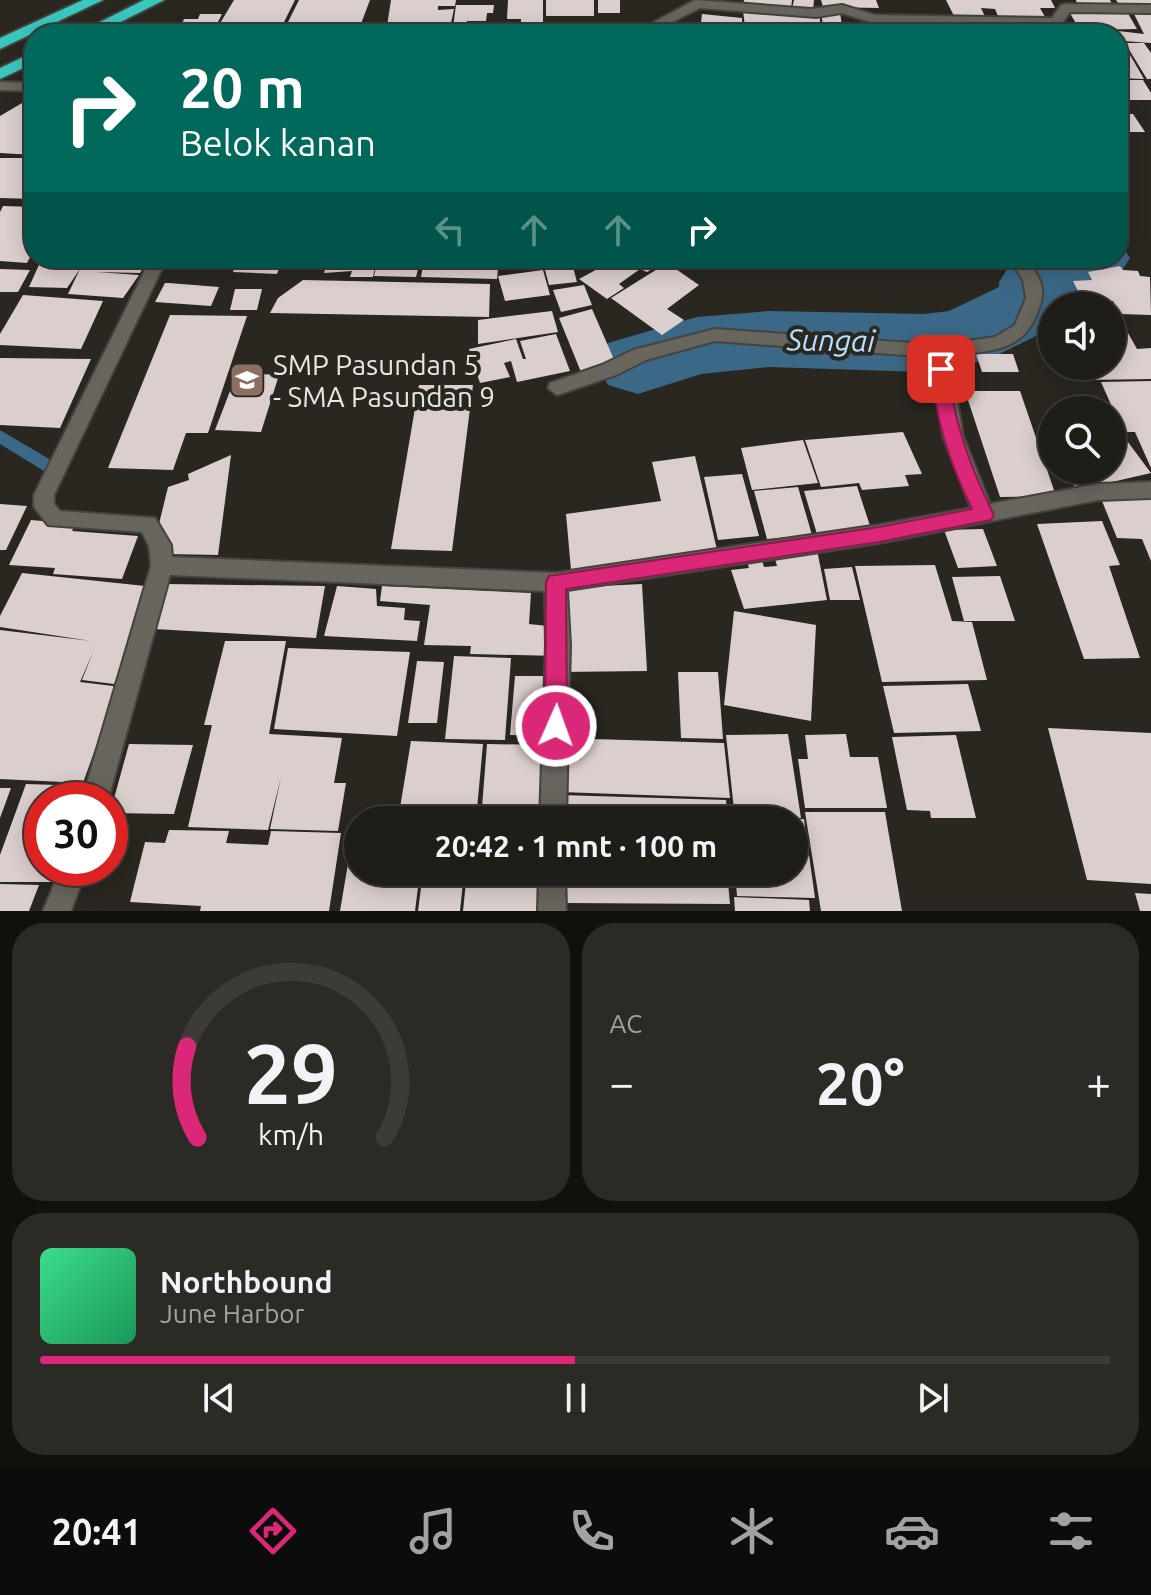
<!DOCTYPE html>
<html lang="id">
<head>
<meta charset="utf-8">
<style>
  :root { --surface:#1f1d18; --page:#2c2a25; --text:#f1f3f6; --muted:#a1a2a2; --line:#3c3b37; --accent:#db2777 }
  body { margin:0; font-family:Ubuntu,sans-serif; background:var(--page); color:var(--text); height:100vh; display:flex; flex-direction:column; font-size:30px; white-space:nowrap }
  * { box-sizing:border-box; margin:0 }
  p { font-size:26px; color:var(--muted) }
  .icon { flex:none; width:44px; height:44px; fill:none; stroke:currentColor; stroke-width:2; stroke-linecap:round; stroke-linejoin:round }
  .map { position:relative; height:911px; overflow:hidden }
  .drawer { display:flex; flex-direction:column; gap:12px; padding:12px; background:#11100d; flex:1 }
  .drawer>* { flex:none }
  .guide { position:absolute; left:24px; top:24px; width:1104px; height:244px; border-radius:32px; box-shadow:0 4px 20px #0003,0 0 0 2px var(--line); background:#00695c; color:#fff; overflow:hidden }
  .buttons { position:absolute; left:1038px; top:292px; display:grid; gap:16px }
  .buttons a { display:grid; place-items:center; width:88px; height:88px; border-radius:50%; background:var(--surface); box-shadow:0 4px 20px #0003,0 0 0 2px var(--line); font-size:40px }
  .speed { position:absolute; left:24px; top:782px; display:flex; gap:16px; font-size:40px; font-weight:700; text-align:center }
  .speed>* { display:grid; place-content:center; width:104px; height:104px; border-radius:50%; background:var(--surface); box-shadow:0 4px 20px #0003,0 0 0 2px var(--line); line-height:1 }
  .speed .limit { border:12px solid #d22; background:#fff; color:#111 }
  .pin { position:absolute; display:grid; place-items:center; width:68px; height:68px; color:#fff; margin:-34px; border-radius:16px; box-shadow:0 4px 12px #0006 }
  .me { position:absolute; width:88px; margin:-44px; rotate:2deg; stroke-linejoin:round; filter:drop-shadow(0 0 6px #0008) }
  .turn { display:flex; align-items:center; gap:28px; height:168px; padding:0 24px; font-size:36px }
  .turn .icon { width:104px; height:104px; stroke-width:2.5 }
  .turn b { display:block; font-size:56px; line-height:68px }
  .lanes { display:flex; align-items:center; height:76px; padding:0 24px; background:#0003; justify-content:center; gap:40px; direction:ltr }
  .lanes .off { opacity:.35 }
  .big { font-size:60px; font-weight:700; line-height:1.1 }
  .drawer .tile { flex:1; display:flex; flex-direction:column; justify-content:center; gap:12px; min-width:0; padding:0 28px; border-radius:32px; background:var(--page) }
  .drawer .dial { align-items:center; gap:0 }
  .dial svg { height:208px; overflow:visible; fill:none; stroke:var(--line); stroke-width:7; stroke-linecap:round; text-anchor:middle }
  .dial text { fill:var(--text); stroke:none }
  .song { display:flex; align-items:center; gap:24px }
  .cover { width:96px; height:96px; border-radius:12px; background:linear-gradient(135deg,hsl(150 70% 55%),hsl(150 70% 35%)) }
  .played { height:8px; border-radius:4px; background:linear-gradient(90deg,var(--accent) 50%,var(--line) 50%) }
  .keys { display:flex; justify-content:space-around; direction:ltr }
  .heat { display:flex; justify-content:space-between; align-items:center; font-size:44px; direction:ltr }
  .drawer .tiles { flex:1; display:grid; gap:12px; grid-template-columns:1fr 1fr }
  .tile:last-child { grid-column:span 2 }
  .trip { position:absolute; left:344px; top:806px; width:464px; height:80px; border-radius:40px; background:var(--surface); box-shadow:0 4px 20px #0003,0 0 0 2px var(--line); font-weight:700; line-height:80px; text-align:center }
  .tabs { display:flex; height:128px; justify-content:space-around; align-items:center; background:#0c0c0a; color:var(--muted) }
  .tabs .icon { width:56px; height:56px }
  .tabs .current { color:var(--accent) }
  .tabs b { font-size:36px; color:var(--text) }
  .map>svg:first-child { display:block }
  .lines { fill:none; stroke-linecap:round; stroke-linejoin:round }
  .stream { fill:#3b6886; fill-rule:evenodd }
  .river { fill:#3b6886; fill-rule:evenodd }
  .building { fill:#dbcfce }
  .minor-casing { stroke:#45433d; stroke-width:4 }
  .highway-casing { stroke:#45433d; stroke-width:4 }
  .minor { fill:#68655d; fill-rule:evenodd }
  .highway { fill:#39c8c0; fill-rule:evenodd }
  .route { fill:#db2777; stroke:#8e194d; stroke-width:2 }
  .labels { text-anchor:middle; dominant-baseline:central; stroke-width:8; stroke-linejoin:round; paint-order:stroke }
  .poi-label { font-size:28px; fill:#e7e6e1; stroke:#292720; text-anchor:start }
  .water-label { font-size:30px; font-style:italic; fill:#b7e1fe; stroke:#292720 }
</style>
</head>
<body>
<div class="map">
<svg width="1151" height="911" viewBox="0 0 1151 911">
  <rect width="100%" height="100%" fill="#292720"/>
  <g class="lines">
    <path class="stream" d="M 0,430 L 56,463 L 58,467 L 56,471 L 44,471 L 0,444 Z"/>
    <path class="river" d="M 1118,240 L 1130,258 L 1119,275 L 1078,291 L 1079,306 L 1052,306 L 1052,328 L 991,358 L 962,366 L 924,372 L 769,367 L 701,374 L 638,394 L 608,385 L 596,364 L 608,343 L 697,317 L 769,311 L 924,314 L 949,311 L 999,287 L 999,282 L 1014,259 L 1118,258 Z"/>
  </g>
  <path class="building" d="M 234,0 L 295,0 L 281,28 L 219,25 Z
    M 299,0 L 370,0 L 359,29 L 310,27 L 306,34 L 282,34 Z
    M 391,0 L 456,0 L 455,6 L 438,6 L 438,10 L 454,9 L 451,23 L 435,24 L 434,34 L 404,34 L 405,26 L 387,26 Z
    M 508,0 L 543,0 L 543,23 L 521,23 L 521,19 L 507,19 Z
    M 546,0 L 594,0 L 594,16 L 546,16 Z
    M 598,0 L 620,0 L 620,13 L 598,13 Z
    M 744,0 L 792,0 L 791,9 L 743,5 Z
    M 794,0 L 814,0 L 813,11 L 792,9 Z
    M 821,0 L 876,0 L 879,8 L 823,7 Z
    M 946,0 L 1051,0 L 1055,8 L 1040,8 L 1048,22 L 1000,21 L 995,9 L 981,8 L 987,21 L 956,20 Z
    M 1076,0 L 1110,0 L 1113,6 L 1077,4 Z
    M 1116,0 L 1151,0 L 1151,6 L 1120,6 Z
    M 456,5 L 494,5 L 493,13 L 487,13 L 486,21 L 467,21 L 466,28 L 453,27 Z
    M 1068,10 L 1126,10 L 1137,29 L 1080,30 Z
    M 1132,10 L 1151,12 L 1151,43 L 1123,41 L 1118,31 L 1144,34 Z
    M 743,11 L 819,14 L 822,34 L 746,34 Z
    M 821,11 L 840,12 L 843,33 L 824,34 Z
    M 200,14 L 222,14 L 212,34 L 163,34 L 164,31 L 179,31 L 184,19 L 198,19 Z
    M 702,14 L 742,18 L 742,26 L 701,23 Z
    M 1003,22 L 1035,23 L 1042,34 L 1009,34 Z
    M 965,23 L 989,23 L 993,30 L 1005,30 L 1007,34 L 970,34 Z
    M 218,27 L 281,30 L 278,34 L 214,34 Z
    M 706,27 L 742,29 L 743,34 L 707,34 Z
    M 1118,34 L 1130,55 L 1144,79 L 1118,78 Z
    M 1125,43 L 1144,43 L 1151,53 L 1151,79 L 1147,79 Z
    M 1118,80 L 1143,80 L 1151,93 L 1151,100 L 1118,100 Z
    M 34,96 L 34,155 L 0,153 L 0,116 Z
    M 1118,114 L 1133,114 L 1145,132 L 1130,132 Z
    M 0,158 L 34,158 L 34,199 L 0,198 Z
    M 3,206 L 34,207 L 34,249 L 27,263 L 0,261 L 0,212 Z
    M 42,258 L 98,258 L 93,269 L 101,258 L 148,258 L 140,273 L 96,272 L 139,275 L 123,298 L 68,294 L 80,269 L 67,288 L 29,287 Z
    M 239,258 L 283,258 L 277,274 L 233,272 Z
    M 289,258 L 326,258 L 323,268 L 286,266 Z
    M 328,258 L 377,258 L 373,277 L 350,277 L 352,271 L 324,273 Z
    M 378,258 L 421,258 L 416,277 L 374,276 Z
    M 461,258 L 499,258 L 497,279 L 421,277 L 424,260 Z
    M 558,258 L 593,258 L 589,268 L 556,264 Z
    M 618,258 L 670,258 L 647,272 L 640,269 L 619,284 L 624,288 L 607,299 L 579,279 Z
    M 667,263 L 699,285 L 667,309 L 684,320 L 662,335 L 611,298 Z
    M 1120,266 L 1123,270 L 1138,271 L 1140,276 L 1150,277 L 1151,315 L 1120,314 L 1113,301 L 1083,301 L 1073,281 L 1092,280 L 1088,272 Z
    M 573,267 L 577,282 L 549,285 L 545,270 Z
    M 0,269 L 30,270 L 18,292 L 0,292 Z
    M 543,270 L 550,295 L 505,301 L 498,276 Z
    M 303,280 L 490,284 L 489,317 L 270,313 L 278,298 Z
    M 165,283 L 169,283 L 219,287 L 211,306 L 155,302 Z
    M 584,285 L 592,305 L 561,312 L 553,290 Z
    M 235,289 L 262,289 L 257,310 L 230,310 Z
    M 23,295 L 103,301 L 81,349 L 0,345 L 0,334 Z
    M 1078,303 L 1111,303 L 1137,349 L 1151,348 L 1151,379 L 1084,380 L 1078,366 L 1112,366 L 1112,306 L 1078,306 Z
    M 592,309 L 616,364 L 581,372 L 559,318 Z
    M 552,311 L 558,332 L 478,344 L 478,320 Z
    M 170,315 L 247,316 L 208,433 L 186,433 L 173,470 L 108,468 Z
    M 556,334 L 570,371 L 517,382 L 511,361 L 504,363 L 510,377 L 480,383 L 469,349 L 516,339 L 523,359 L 526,359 L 520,341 Z
    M 976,354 L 1013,354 L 1019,372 L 982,372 Z
    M 0,358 L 91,359 L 60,428 L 0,425 Z
    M 237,373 L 279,375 L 261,432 L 215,430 Z
    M 1151,381 L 1151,468 L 1135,432 L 1123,432 L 1101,382 Z
    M 419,385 L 473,385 L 452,551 L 391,549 Z
    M 965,391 L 1020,391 L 1056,496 L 1000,497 Z
    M 1119,430 L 1151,473 L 1077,490 L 1063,470 L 1112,470 L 1112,432 Z
    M 903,432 L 922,474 L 905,475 L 909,486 L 862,490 L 859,483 L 821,487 L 805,440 Z
    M 803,440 L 818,483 L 752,490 L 741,448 Z
    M 231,455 L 218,555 L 168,554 L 158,528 L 168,487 L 189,480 L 188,474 Z
    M 695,456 L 718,554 L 571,570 L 566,514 L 661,501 L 652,462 Z
    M 742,474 L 759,536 L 718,540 L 704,477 Z
    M 857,486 L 872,532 L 817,534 L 804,491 Z
    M 798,487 L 812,535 L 767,539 L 754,491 Z
    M 1151,492 L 1151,561 L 1142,539 L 1117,538 L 1100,496 Z
    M 0,504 L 27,506 L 6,550 L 0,550 Z
    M 31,520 L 75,524 L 72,531 L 138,536 L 122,579 L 53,574 L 55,568 L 9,565 Z
    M 1102,521 L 1120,565 L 1109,566 L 1140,658 L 1084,659 L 1037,524 Z
    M 983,529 L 997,566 L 958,568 L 944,530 Z
    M 817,550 L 827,600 L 744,609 L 731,570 L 749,568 L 746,559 L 761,557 L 764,567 L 777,566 L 774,555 Z
    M 935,565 L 952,621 L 972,622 L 987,680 L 882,682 L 855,566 Z
    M 852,567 L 860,600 L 830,600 L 824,569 Z
    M 22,573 L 145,586 L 135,639 L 132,638 L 114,684 L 82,680 L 93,652 L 80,682 L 113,686 L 116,690 L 83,783 L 0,779 L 0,630 L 91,641 L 0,627 L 0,616 Z
    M 1000,576 L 1015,621 L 964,621 L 952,577 Z
    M 167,584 L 325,586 L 316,638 L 154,629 Z
    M 642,584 L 647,671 L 561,672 L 561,588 Z
    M 337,586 L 376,589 L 377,606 L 405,608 L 404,620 L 420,621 L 417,641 L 324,636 Z
    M 382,586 L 531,593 L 529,624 L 557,627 L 557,656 L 470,654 L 471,646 L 424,645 L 430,605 L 380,601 Z
    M 734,611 L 816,625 L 811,721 L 724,705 Z
    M 225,641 L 286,641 L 269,734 L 342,738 L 334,783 L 346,783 L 338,831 L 270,829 L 281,777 L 268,830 L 188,827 L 212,725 L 204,725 Z
    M 288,648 L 410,652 L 397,736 L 274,729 Z
    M 454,656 L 511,658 L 505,740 L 445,739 Z
    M 417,661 L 444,662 L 437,723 L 408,723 Z
    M 678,672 L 718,672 L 723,739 L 681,738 Z
    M 515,676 L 553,676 L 551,736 L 510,735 Z
    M 968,684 L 981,731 L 894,733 L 883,686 Z
    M 1048,728 L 1151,733 L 1151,884 L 1087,880 Z
    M 788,734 L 801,818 L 735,819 L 726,735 Z
    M 846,734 L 850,757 L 878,757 L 887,808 L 805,808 L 798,759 L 808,759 L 805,735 Z
    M 956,735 L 976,818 L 931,818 L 930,811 L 907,810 L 892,737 Z
    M 560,738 L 724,743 L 730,798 L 560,792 Z
    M 411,741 L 483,744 L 476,820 L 398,820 Z
    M 129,744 L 193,745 L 174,814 L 110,813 Z
    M 487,744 L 548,745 L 546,820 L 481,820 Z
    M 26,784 L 89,786 L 85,800 L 42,800 L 42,868 L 61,868 L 56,882 L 0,882 L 0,855 Z
    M 0,788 L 11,788 L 0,818 Z
    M 560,795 L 726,800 L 728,820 L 560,820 Z
    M 805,812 L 885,812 L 902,911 L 821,911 Z
    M 804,819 L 815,898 L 737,896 L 735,872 L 794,872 L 794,820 Z
    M 169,830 L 229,831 L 226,843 L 268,845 L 271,831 L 341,833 L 329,911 L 200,911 L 201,906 L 130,902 L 145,842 L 165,843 Z
    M 352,840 L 358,840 L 358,872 L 420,872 L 415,911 L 340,911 Z
    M 423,872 L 464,872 L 460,911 L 418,911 Z
    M 467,872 L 544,872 L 542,911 L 463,911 Z
    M 562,872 L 727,872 L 730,904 L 563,903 Z
    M 0,884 L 39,885 L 29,911 L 0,911 Z
    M 1135,893 L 1151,894 L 1151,911 L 1140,911 Z
    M 734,897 L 809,900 L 810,911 L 735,911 Z"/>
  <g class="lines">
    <defs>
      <path id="minor" d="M 695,0 L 811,9 L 842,5 L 875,15 L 1052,18 L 1061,5 L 1066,4 L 1151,5 L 1151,13 L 1070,12 L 1061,25 L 1056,26 L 874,23 L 841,13 L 816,17 L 700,8 L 649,34 L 632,34 Z
        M 0,82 L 34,83 L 34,91 L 0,90 Z
        M 151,258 L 167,258 L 54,495 L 54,504 L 60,511 L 155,518 L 171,545 L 172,557 L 556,573 L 879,525 L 971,508 L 943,436 L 931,357 L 715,341 L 646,360 L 616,375 L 557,395 L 548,388 L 550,383 L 602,365 L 633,350 L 715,329 L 940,345 L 995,337 L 1015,325 L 1026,298 L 1023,280 L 1009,258 L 1026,258 C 1042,281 1048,289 1036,316 C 1021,353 985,351 950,356 L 963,436 L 990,504 L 1098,484 L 1151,482 L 1151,498 L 1098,500 L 879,543 L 567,590 L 570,645 L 566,820 L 540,820 L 546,645 L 545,591 L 170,575 L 108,800 L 82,800 L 151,566 L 149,546 L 142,532 L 48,525 L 34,507 L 34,495 Z
        M 61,868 L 87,868 L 71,911 L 43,911 Z
        M 539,872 L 565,872 L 566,911 L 538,911 Z"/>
      <path id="highway" d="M 83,0 L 103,0 L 0,49 L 0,38 Z
        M 144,0 L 164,0 L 97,34 L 76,34 Z
        M 34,52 L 34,63 L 0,79 L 0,68 Z"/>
    </defs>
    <use href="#minor" class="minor-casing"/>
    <use href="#highway" class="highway-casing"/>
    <use href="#minor" class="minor"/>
    <use href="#highway" class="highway"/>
  </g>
  <path class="route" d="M 941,363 L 949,369 C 952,420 971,469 994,515 L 991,520 L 879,542 L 566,589 L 567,726 L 563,733 L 556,736 L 548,733 L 545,726 L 546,582 L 549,576 L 879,527 L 972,509 C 951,466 934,418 932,369 Z"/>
  <defs>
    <symbol id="school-square" viewBox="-11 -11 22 22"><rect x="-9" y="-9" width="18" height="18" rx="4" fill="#8d6e63" stroke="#292720"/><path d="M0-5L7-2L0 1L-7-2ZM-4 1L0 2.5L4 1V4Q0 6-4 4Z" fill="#fff"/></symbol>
  </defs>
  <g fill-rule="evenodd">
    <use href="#school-square" x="227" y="360" width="40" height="40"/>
  </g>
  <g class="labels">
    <g class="poi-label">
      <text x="273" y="364">SMP Pasundan 5<tspan x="273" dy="32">- SMA Pasundan 9</tspan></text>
    </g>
    <g class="water-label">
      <text transform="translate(831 340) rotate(1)">Sungai</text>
    </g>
  </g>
</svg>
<div class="buttons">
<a><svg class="icon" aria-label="sound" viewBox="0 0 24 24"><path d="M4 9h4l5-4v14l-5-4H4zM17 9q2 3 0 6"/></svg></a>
<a><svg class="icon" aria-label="search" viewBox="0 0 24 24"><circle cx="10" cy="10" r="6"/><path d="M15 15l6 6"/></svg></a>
</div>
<div class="speed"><div class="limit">30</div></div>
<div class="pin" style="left:941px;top:369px;background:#d93025"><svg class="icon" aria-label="arrive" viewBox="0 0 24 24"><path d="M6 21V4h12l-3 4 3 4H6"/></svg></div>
<svg class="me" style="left:556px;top:726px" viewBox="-20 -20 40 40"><circle r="17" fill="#db2777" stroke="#fff" stroke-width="3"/><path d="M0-11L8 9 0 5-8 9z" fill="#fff"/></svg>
<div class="trip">20:42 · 1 mnt · 100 m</div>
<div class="guide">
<div class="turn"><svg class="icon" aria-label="right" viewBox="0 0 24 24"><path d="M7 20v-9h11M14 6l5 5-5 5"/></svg><div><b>20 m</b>Belok kanan</div></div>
<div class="lanes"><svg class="icon off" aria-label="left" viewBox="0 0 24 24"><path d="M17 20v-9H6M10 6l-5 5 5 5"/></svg><svg class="icon off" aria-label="ahead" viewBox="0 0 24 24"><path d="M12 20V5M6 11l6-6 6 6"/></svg><svg class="icon off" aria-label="ahead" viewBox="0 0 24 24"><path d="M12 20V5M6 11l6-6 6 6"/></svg><svg class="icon" aria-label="right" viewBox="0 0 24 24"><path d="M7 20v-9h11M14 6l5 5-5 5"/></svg></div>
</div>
</div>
<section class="drawer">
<div class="tiles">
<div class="tile dial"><svg viewBox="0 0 100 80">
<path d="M14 69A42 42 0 1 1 86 69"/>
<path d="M14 69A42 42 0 0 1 10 34" stroke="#db2777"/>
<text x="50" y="56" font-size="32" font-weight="700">29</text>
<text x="50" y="72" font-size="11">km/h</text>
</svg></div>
<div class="tile"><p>AC</p>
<div class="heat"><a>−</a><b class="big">20°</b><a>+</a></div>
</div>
<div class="tile">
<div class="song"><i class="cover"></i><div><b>Northbound</b><p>June Harbor</p></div></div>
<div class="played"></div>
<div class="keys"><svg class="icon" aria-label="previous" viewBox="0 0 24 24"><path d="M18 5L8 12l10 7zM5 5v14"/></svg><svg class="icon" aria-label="pause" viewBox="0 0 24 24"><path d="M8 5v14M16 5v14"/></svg><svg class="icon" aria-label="next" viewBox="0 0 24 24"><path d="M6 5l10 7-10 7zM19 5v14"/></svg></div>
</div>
</div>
</section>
<nav class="tabs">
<b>20:41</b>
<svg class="icon current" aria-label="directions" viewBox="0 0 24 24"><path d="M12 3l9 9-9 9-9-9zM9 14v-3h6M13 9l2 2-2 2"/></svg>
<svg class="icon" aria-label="music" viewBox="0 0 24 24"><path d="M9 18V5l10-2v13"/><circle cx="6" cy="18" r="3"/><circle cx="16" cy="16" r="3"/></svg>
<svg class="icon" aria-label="phone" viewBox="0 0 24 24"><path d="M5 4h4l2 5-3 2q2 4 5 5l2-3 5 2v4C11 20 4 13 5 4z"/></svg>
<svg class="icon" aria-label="climate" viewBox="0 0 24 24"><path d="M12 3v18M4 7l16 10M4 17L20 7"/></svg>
<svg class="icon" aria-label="car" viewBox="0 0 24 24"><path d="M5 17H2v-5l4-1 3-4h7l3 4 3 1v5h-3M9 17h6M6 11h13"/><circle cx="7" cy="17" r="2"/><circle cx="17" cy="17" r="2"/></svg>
<svg class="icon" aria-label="filters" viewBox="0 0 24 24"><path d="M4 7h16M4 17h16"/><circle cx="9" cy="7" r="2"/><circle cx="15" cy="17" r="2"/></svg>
</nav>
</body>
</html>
